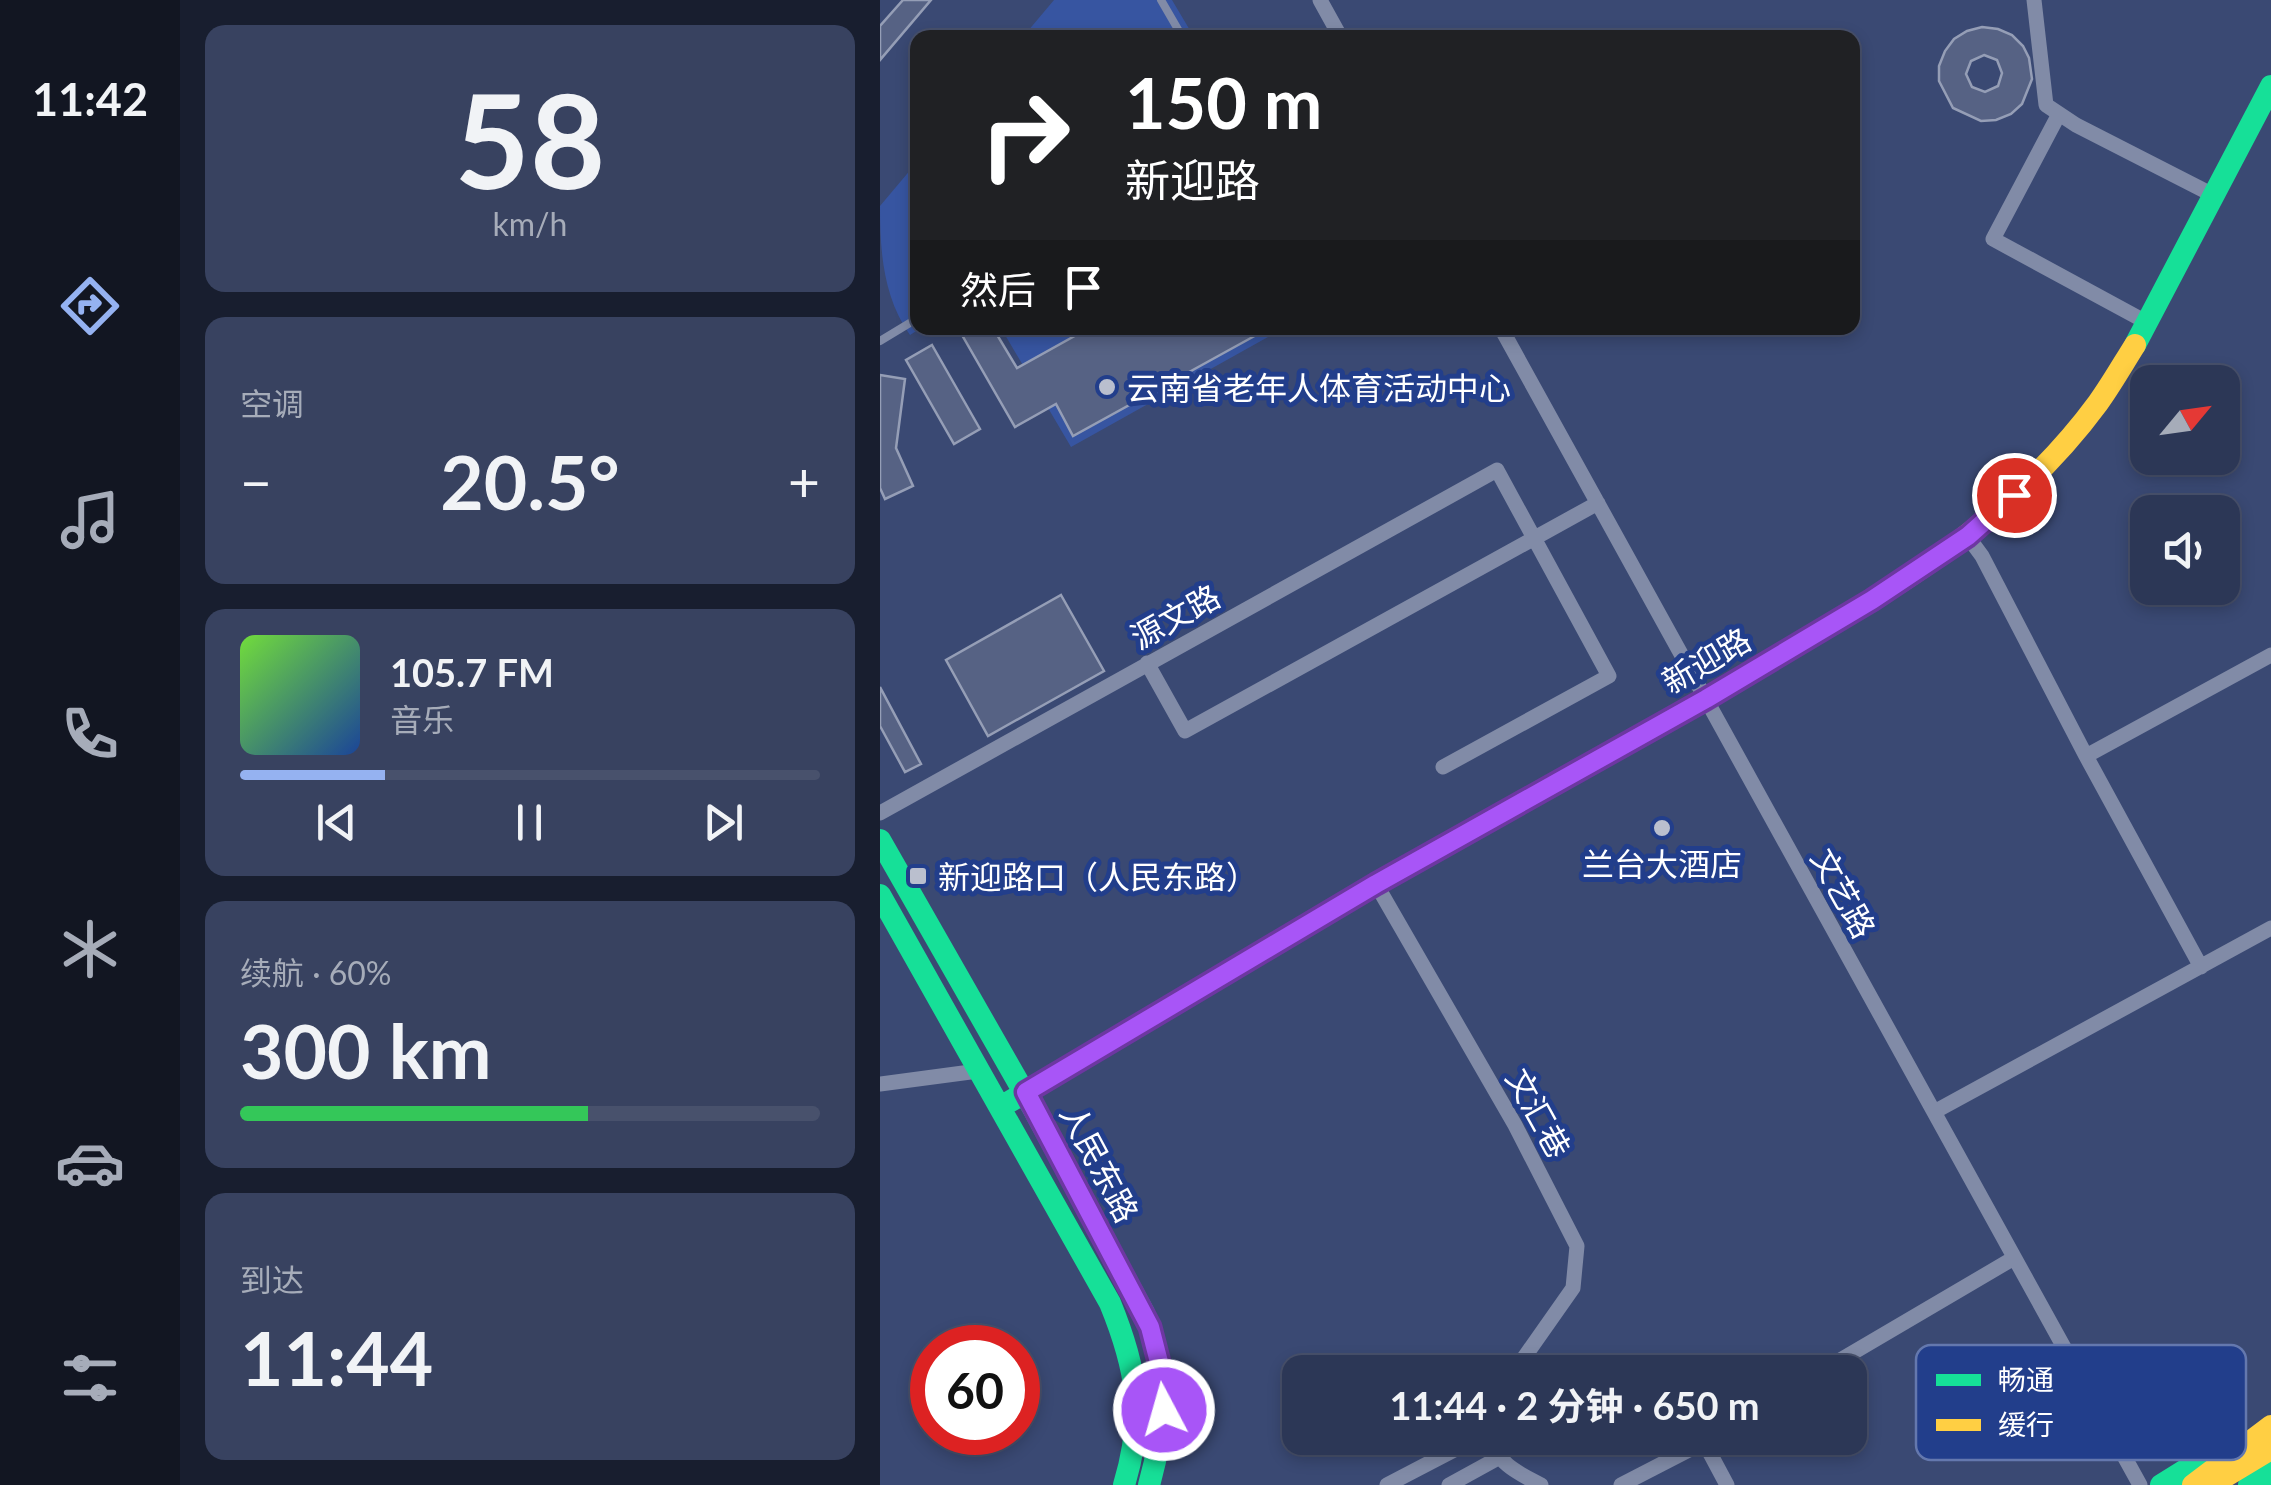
<!DOCTYPE html>
<html lang="zh">
<head>
<meta charset="utf-8">
<style>
  :root { --surface:#2c3756; --page:#384260; --text:#f1f3f6; --muted:#a6acb9; --line:#48516c; --accent:#95b2f1 }
  body { margin:0; font-family:Lato,"Noto Sans SC",sans-serif; background:var(--page); color:var(--text); height:100vh; display:flex; flex-direction:column; font-size:38px; white-space:nowrap }
  * { box-sizing:border-box; margin:0 }
  p { font-size:32px; color:var(--muted) }
  .icon { flex:none; width:55px; height:55px; fill:none; stroke:currentColor; stroke-width:2; stroke-linecap:round; stroke-linejoin:round }
  .map { position:relative; flex:1; overflow:hidden }
  .drawer { display:flex; flex-direction:column; gap:25px; padding:25px; background:#181e2f; width:700px }
  .drawer>* { flex:none }
  .top-card { position:absolute; left:30px; top:30px; width:950px; height:305px; border-radius:20px; box-shadow:0 5px 15px #0003,0 0 0 2px var(--line); background:#202124; color:#fff; overflow:hidden }
  .needle { width:65px; rotate:61deg }
  .fabs { position:absolute; left:1250px; top:365px; display:grid; gap:20px }
  .fabs a { display:grid; place-items:center; width:110px; height:110px; border-radius:20px; background:var(--surface); box-shadow:0 5px 15px #0003,0 0 0 2px var(--line); font-size:50px }
  .speed { position:absolute; left:30px; top:1325px; display:flex; gap:20px; font-size:50px; font-weight:700; text-align:center }
  .speed>* { display:grid; place-content:center; width:130px; height:130px; border-radius:50%; background:var(--surface); box-shadow:0 5px 15px #0003,0 0 0 2px var(--line); line-height:1 }
  .speed .limit { border:15px solid #d22; background:#fff; color:#111 }
  .pin { position:absolute; display:grid; place-items:center; width:85px; height:85px; color:#fff; margin:-42px; border:5px solid #fff; border-radius:50%; box-shadow:0 2px 10px #0007 }
  .me { position:absolute; width:110px; margin:-55px; rotate:354deg; stroke-linejoin:round; filter:drop-shadow(0 0 8px #0008) }
  .turn { display:flex; align-items:center; gap:35px; height:210px; padding:0 50px; font-size:45px }
  .turn .icon { width:130px; height:130px; stroke-width:2.5 }
  .turn b { display:block; font-size:70px; line-height:85px }
  .then { display:flex; align-items:center; height:95px; padding:0 50px; background:#0003; gap:20px; font-size:38px }
  .big { font-size:75px; font-weight:700; line-height:1.1 }
  .drawer .tile { flex:1; display:flex; flex-direction:column; justify-content:center; gap:15px; min-width:0; padding:0 35px; border-radius:20px; background:var(--page) }
  .drawer .dial { align-items:center; gap:0 }
  .dial b { font-size:130px; line-height:1 }
  .song { display:flex; align-items:center; gap:30px }
  .cover { width:120px; height:120px; border-radius:15px; background:linear-gradient(135deg,hsl(100 70% 55%),hsl(220 70% 35%)) }
  .played { height:10px; border-radius:5px; background:linear-gradient(90deg,var(--accent) 25%,var(--line) 25%) }
  .keys { display:flex; justify-content:space-around; direction:ltr }
  .heat { display:flex; justify-content:space-between; align-items:center; font-size:55px; direction:ltr }
  .charge { height:15px; border-radius:8px; background:linear-gradient(90deg,#34c759 60%,var(--line) 0) }
  .trip { position:absolute; left:402px; top:1355px; width:585px; height:100px; border-radius:20px; background:var(--surface); box-shadow:0 5px 15px #0003,0 0 0 2px var(--line); font-weight:700; line-height:100px; text-align:center }
  main { display:flex; flex:1; min-height:0 }
  .menu { display:flex; flex-direction:column; width:180px; justify-content:space-around; align-items:center; background:#121622; color:var(--muted) }
  .menu .icon { width:70px; height:70px }
  .menu .selected { color:var(--accent) }
  .menu b { font-size:45px; color:var(--text) }
  .map>svg:first-child { display:block }
  .green { fill:#3755a1 }
  .building { fill:#566284; stroke:#959eb6; stroke-width:2.5; fill-rule:evenodd }
  .lines { fill:none; stroke-linecap:round; stroke-linejoin:round }
  .lane { stroke:#818ba7; stroke-width:8 }
  .street { stroke:#818ba7; stroke-width:15 }
  .fast { stroke:#16e098; stroke-width:22 }
  .slow { stroke:#ffcf43; stroke-width:22 }
  .route-casing { stroke:#6d37a1; stroke-width:25 }
  .route { stroke:#a855f7; stroke-width:18 }
  .poi-dot { fill:#babfce; stroke:#223e8b; stroke-width:4 }
  .labels { text-anchor:middle; dominant-baseline:central; stroke-width:10; stroke-linejoin:round; paint-order:stroke }
  .poi-label { font-size:32px; fill:#fff; stroke:#223e8b; text-anchor:start }
  .street-label { font-size:32px; fill:#fff; stroke:#223e8b }
  .key { fill:#223e8b; stroke:#6478ae; stroke-width:2.5 }
  .key-label { font-size:28px; fill:#fff }
</style>
</head>
<body>
<main>
<nav class="menu">
<b>11:42</b>
<svg class="icon selected" aria-label="directions" viewBox="0 0 24 24"><path d="M12 3l9 9-9 9-9-9zM9 14v-3h6M13 9l2 2-2 2"/></svg>
<svg class="icon" aria-label="music" viewBox="0 0 24 24"><path d="M9 18V5l10-2v13"/><circle cx="6" cy="18" r="3"/><circle cx="16" cy="16" r="3"/></svg>
<svg class="icon" aria-label="phone" viewBox="0 0 24 24"><path d="M5 4h4l2 5-3 2q2 4 5 5l2-3 5 2v4C11 20 4 13 5 4z"/></svg>
<svg class="icon" aria-label="climate" viewBox="0 0 24 24"><path d="M12 3v18M4 7l16 10M4 17L20 7"/></svg>
<svg class="icon" aria-label="car" viewBox="0 0 24 24"><path d="M5 17H2v-5l4-1 3-4h7l3 4 3 1v5h-3M9 17h6M6 11h13"/><circle cx="7" cy="17" r="2"/><circle cx="17" cy="17" r="2"/></svg>
<svg class="icon" aria-label="filters" viewBox="0 0 24 24"><path d="M4 7h16M4 17h16"/><circle cx="9" cy="7" r="2"/><circle cx="15" cy="17" r="2"/></svg>
</nav>
<section class="drawer">
<div class="tile dial"><b>58</b><p>km/h</p></div>
<div class="tile"><p>空调</p>
<div class="heat"><a>−</a><b class="big">20.5°</b><a>+</a></div>
</div>
<div class="tile">
<div class="song"><i class="cover"></i><div><b>105.7 FM</b><p>音乐</p></div></div>
<div class="played"></div>
<div class="keys"><svg class="icon" aria-label="previous" viewBox="0 0 24 24"><path d="M18 5L8 12l10 7zM5 5v14"/></svg><svg class="icon" aria-label="pause" viewBox="0 0 24 24"><path d="M8 5v14M16 5v14"/></svg><svg class="icon" aria-label="next" viewBox="0 0 24 24"><path d="M6 5l10 7-10 7zM19 5v14"/></svg></div>
</div>
<div class="tile"><p>续航 · 60%</p><b class="big">300 km</b><div class="charge"></div></div>
<div class="tile"><p>到达</p><b class="big">11:44</b></div>
</section>
<div class="map">
<svg width="1391" height="1485" viewBox="0 0 1391 1485">
  <rect width="100%" height="100%" fill="#3a4973"/>
  <path class="green" d="M 174,0 L 292,0 L 314,37 L 142,38 Z
    M 37,162 L 38,328 L 41,328 L 30,335 C 3,297 0,251 0,206 Z
    M 121,328 L 404,328 L 191,447 Z"/>
  <path class="building" d="M 23,0 L 51,0 L 0,60 L 0,26 Z
    M 1102,27 L 1118,29 L 1132,35 L 1143,46 L 1149,58 L 1152,79 L 1142,104 L 1131,114 L 1116,120 L 1101,121 L 1073,108 L 1059,81 L 1059,66 L 1065,51 L 1074,39 L 1087,31 ZM 1104,55 L 1117,60 L 1122,73 L 1118,86 L 1105,92 L 1092,87 L 1086,74 L 1091,61 Z
    M 78,328 L 113,328 L 137,368 L 209,328 L 389,328 L 193,436 L 176,404 L 135,427 Z
    M 52,345 L 100,429 L 74,444 L 26,360 Z
    M 0,375 L 25,379 L 16,448 L 33,486 L 5,499 L 0,488 Z
    M 181,595 L 224,671 L 108,736 L 66,660 Z
    M 0,687 L 41,764 L 25,772 L 0,726 Z"/>
  <g class="lines">
    <path class="lane" d="M 281,0 L 303,38
      M 0,341 L 38,318"/>
    <path class="street" d="M 440,0 L 461,38
      M 1154,0 L 1166,105 L 1196,125 L 1333,195
      M 1179,114 L 1113,239 L 1268,323
      M 621,328 L 1260,1485
      M 1088,537 L 1102,556 L 1206,756
      M 267,663 L 305,731 L 718,503
      M 0,813 L 617,470 L 729,676 L 563,767
      M 496,884 L 635,1125 L 697,1246 L 693,1288 L 634,1372
      M 1321,967 L 1206,756 L 1391,655
      M 0,1084 L 98,1071
      M 1054,1112 L 1391,928
      M 940,1372 L 1134,1258
      M 612,1438 C 615,1463 640,1474 661,1485
      M 824,1442 L 847,1485
      M 507,1485 L 597,1438
      M 569,1485 L 620,1457
      M 741,1485 L 832,1438"/>
    <path class="fast" d="M 1255,345 L 1391,86
      M 0,840 L 153,1108 L 264,1313 C 287,1370 286,1426 269,1485
      M 0,895 L 230,1303 C 257,1369 265,1416 244,1485
      M 129,1102 L 496,884 L 826,699 L 987,603
      M 1281,1485 L 1358,1437
      M 1369,1485 L 1391,1472"/>
    <path class="slow" d="M 987,603 C 1074,551 1157,486 1218,403 C 1231,385 1243,364 1255,345
      M 1313,1485 L 1391,1426
      M 1331,1485 L 1391,1449"/>
  </g>
  <g class="lines">
    <defs>
      <path id="route" d="M 284,1410 L 281,1370 L 270,1327 L 146,1092 L 496,884 L 826,699 L 992,600 L 1088,536 L 1134,495"/>
    </defs>
    <use href="#route" class="route-casing"/>
    <use href="#route" class="route"/>
  </g>
  <g class="poi-dot">
    <circle cx="227" cy="387" r="10"/>
    <circle cx="782" cy="828" r="10"/>
    <rect x="28" y="866" width="20" height="20" rx="5"/>
  </g>
  <g class="labels">
    <g class="poi-label">
      <text x="247" y="387">云南省老年人体育活动中心</text>
      <text x="782" y="863" text-anchor="middle">兰台大酒店</text>
      <text x="58" y="876">新迎路口（人民东路）</text>
    </g>
    <g class="street-label">
      <text transform="translate(295 616) rotate(-29)">源文路</text>
      <text transform="translate(826 660) rotate(-30)">新迎路</text>
      <text transform="translate(964 893) rotate(61)">文艺路</text>
      <text transform="translate(659 1113) rotate(61)">文汇巷</text>
      <text transform="translate(220 1163) rotate(62)">人民东路</text>
    </g>
  </g>
  <rect x="1036" y="1345" width="330" height="115" rx="15" class="key"/>
  <rect x="1056" y="1374" width="45" height="12" fill="#16e098"/>
  <rect x="1056" y="1419" width="45" height="12" fill="#ffcf43"/>
  <g class="key-label">
    <text x="1118" y="1390">畅通</text>
    <text x="1118" y="1435">缓行</text>
  </g>
</svg>
<div class="fabs">
<a><svg class="needle" viewBox="-14 -14 28 28"><path d="M0-13l5 13h-10z" fill="#e53935"/><path d="M0 13l5-13h-10z" fill="#a6acb9"/></svg></a>
<a><svg class="icon" aria-label="sound" viewBox="0 0 24 24"><path d="M4 9h4l5-4v14l-5-4H4zM17 9q2 3 0 6"/></svg></a>
</div>
<div class="speed"><div class="limit">60</div></div>
<div class="pin" style="left:1134px;top:495px;background:#d93025"><svg class="icon" aria-label="arrive" viewBox="0 0 24 24"><path d="M6 21V4h12l-3 4 3 4H6"/></svg></div>
<svg class="me" style="left:284px;top:1410px" viewBox="-20 -20 40 40"><circle r="17" fill="#a855f7" stroke="#fff" stroke-width="3"/><path d="M0-11L8 9 0 5-8 9z" fill="#fff"/></svg>
<div class="trip">11:44 · 2 分钟 · 650 m</div>
<div class="top-card">
<div class="turn"><svg class="icon" aria-label="right" viewBox="0 0 24 24"><path d="M7 20v-9h11M14 6l5 5-5 5"/></svg><div><b>150 m</b>新迎路</div></div>
<div class="then">然后<svg class="icon" aria-label="arrive" viewBox="0 0 24 24"><path d="M6 21V4h12l-3 4 3 4H6"/></svg></div>
</div>
</div>
</main>
</body>
</html>
